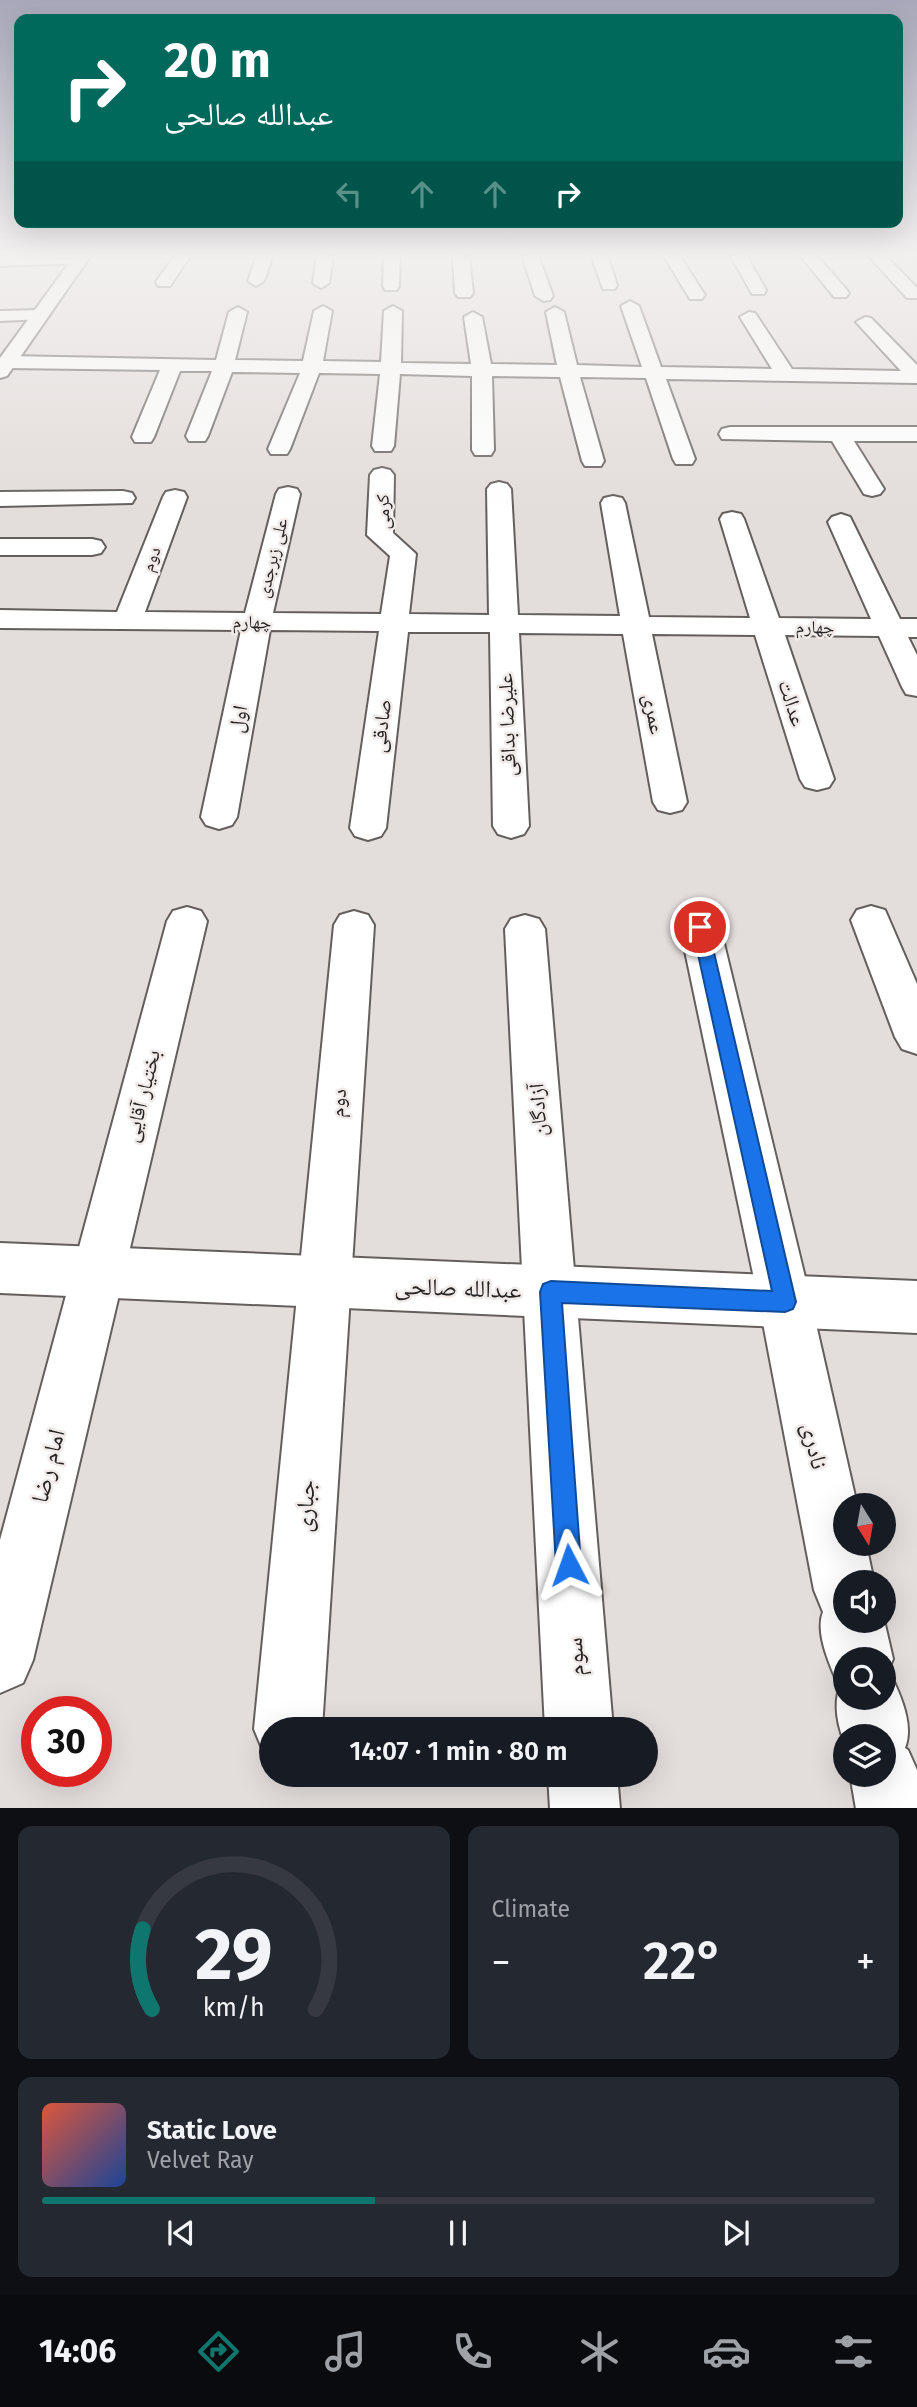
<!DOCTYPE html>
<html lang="en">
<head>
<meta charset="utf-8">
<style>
  :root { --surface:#171b24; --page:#242831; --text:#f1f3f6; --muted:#9ea1a6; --line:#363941; --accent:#0f766e }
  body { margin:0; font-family:"Fira Sans","Noto Naskh Arabic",sans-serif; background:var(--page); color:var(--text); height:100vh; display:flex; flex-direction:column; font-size:26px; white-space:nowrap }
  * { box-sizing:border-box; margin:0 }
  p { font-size:23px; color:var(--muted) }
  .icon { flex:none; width:38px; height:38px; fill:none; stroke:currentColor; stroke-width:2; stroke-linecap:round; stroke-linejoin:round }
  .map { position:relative; height:1808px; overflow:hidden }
  .panel { display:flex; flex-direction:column; gap:18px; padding:18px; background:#0d0f14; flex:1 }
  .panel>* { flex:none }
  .guide { position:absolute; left:14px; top:14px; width:889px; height:214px; border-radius:14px; box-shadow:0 7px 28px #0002; background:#00695c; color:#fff; overflow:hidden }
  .needle { width:46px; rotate:169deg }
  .controls { position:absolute; left:833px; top:1493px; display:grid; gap:14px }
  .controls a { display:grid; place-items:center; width:63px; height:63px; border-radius:50%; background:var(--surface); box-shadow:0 7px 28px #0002; font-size:35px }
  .speed { position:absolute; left:21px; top:1696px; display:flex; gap:14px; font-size:35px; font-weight:700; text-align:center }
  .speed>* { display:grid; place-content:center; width:91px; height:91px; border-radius:50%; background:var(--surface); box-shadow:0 7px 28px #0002; line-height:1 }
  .speed .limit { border:10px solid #d22; background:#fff; color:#111 }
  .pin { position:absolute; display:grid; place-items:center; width:60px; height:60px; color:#fff; margin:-30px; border:4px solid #fff; border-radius:50%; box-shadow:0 2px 7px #0007 }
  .me { position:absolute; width:77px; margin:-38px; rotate:356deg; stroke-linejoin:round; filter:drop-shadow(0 0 5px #0008) }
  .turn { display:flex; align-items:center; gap:24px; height:147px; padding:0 35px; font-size:32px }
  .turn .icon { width:91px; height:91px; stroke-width:2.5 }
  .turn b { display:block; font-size:49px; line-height:60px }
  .lanes { display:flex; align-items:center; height:66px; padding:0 35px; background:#0003; justify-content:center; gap:35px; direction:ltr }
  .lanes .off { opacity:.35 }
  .big { font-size:52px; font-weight:600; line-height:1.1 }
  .panel .card { flex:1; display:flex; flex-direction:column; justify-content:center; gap:10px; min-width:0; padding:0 24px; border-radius:14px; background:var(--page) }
  .panel .dial { align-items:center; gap:0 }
  .dial svg { height:182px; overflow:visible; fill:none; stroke:var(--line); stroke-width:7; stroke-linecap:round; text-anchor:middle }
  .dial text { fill:var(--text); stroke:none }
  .song { display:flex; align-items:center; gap:21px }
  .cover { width:84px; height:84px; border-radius:10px; background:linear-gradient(135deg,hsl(10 70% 55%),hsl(220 70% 35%)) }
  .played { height:7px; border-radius:4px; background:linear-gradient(90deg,var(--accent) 40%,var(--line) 40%) }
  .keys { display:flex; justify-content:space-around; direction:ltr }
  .heat { display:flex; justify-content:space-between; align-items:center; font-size:38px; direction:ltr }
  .panel .tiles { flex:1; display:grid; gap:18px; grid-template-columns:1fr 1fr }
  .card:last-child { grid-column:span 2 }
  .trip { position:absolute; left:259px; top:1717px; width:399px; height:70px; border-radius:35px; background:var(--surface); box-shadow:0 7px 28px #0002; font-weight:600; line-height:70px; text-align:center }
  .tab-bar { display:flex; height:112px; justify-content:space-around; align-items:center; background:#090b0e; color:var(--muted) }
  .tab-bar .icon { width:49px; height:49px }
  .tab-bar .selected { color:var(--accent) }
  .tab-bar b { font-size:32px; color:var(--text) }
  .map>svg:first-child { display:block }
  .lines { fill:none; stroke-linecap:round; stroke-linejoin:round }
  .minor-casing { stroke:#645f5d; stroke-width:4 }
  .tertiary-casing { stroke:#645f5d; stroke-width:4 }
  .minor { fill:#fff; fill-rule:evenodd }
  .tertiary { fill:#fff; fill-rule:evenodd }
  .route { fill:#1a73e8; stroke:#114b97; stroke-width:2 }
  .labels { text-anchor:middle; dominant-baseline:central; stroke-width:5; stroke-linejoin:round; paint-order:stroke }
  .far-street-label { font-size:18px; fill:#262424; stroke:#f0ebe9 }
  .street-label { font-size:21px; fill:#262424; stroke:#f0ebe9 }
  .near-street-label { font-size:24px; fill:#262424; stroke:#f0ebe9 }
</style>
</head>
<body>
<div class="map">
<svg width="917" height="1809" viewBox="0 0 917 1809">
  <rect width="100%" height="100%" fill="#e3dddb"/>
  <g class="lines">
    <defs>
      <path id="minor" d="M 79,255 L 85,257 L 87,260 L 85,263 L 0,266 L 0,256 Z
        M 175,255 L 191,255 L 170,286 L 158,286 L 156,282 Z
        M 257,255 L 273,255 L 264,281 L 256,286 L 248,281 Z
        M 317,255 L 333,255 L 329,283 L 321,288 L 313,283 Z
        M 384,255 L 400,255 L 399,286 L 397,290 L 385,290 L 383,286 Z
        M 453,255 L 469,255 L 473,293 L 470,297 L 458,297 L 455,293 Z
        M 522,255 L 538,255 L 553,296 L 550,300 L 544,301 L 535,296 Z
        M 591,255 L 607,255 L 617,285 L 615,289 L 603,289 Z
        M 663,255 L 679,255 L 705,295 L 702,299 L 690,299 Z
        M 730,255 L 746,255 L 766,290 L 764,294 L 752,294 Z
        M 800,255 L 816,255 L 846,289 L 849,293 L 846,297 L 834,297 Z
        M 868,255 L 885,255 L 917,288 L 917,298 L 907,298 Z
        M 630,301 L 639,306 L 661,367 L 772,369 L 740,317 L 749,312 L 755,313 L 792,369 L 901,371 L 856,322 L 865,317 L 871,318 L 917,365 L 917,383 L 666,379 L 695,459 L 692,464 L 676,464 L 673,459 L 646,378 L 580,377 L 604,461 L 601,466 L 585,466 L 582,461 L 560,377 L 492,376 L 494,450 L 491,455 L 475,455 L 472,450 L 472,376 L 400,374 L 394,446 L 391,451 L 375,451 L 372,446 L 380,374 L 319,373 L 290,449 L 287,454 L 271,454 L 268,449 L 300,373 L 232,372 L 208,436 L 205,441 L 189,441 L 186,436 L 212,371 L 180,371 L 154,437 L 151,442 L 135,442 L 132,437 L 160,370 L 8,368 L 0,364 L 1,358 L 8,356 L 216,360 L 229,312 L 238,307 L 247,312 L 235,360 L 303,361 L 314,311 L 323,306 L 332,311 L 323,361 L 381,362 L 384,311 L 393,306 L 402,311 L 401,363 L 471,364 L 464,317 L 473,312 L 482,317 L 491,364 L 557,365 L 546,312 L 555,307 L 564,312 L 577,365 L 642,367 L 621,306 Z
        M 40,310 L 49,315 L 46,319 L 0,321 L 0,311 Z
        M 730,427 L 917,427 L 917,441 L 854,441 L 884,489 L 880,494 L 872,496 L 864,494 L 832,441 L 722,439 L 719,434 L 722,429 Z
        M 382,468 L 390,470 L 394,475 L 393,533 L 416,554 L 409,614 L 489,615 L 487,489 L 491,484 L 499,482 L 507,484 L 511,489 L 518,615 L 620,616 L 601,503 L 604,498 L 613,496 L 622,498 L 625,503 L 649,617 L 750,618 L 720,519 L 723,514 L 732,512 L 741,514 L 744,519 L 779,618 L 871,619 L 828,522 L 832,517 L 841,514 L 850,517 L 900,619 L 917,619 L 917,637 L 908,637 L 917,655 L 917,696 L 906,694 L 902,687 L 879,636 L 785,635 L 834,779 L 829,787 L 817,790 L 805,787 L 800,779 L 755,635 L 652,634 L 687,802 L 682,810 L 670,813 L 658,810 L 653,802 L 623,634 L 519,633 L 529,826 L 524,834 L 511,838 L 498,834 L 493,826 L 490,632 L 408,632 L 386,828 L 381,836 L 368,840 L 355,836 L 350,828 L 379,631 L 270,630 L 237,817 L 232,825 L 219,829 L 206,825 L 201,817 L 241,630 L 0,628 L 0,610 L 117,612 L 163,497 L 166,492 L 175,490 L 184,492 L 187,497 L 145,612 L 245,613 L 276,494 L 279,489 L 288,487 L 297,489 L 300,494 L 273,613 L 381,614 L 390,556 L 367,535 L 370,475 L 374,470 Z
        M 123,491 L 132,493 L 135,498 L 132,503 L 0,506 L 0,492 Z
        M 0,539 L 92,539 L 101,541 L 105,547 L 101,553 L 92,555 L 0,555 Z
        M 871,906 L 885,910 L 917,984 L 917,1054 L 902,1049 L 895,1037 L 851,920 L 857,910 Z
        M 187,907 L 201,911 L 207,921 L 33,1660 L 23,1683 L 0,1693 L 0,1540 L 167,921 L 173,911 Z
        M 354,911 L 368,915 L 374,925 L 322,1729 L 271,1729 L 271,1756 L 264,1753 L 254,1729 L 334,925 L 340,915 Z
        M 700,913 L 714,917 L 720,927 L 811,1302 L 857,1505 L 845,1505 L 845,1544 L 866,1544 L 874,1582 L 845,1582 L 845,1620 L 884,1620 L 893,1659 L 887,1673 L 891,1675 C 901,1697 914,1725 905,1748 L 908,1750 L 917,1770 L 917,1809 L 856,1809 L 850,1774 L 884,1774 L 884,1736 L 845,1736 L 845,1744 C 837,1724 833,1702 841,1684 L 837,1682 C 829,1663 815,1632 823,1612 L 814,1590 L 759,1302 L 680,927 L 686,917 ZM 845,1659 L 884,1659 L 884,1698 L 845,1698 Z
        M 525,915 L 539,919 L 545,929 L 613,1729 L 545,1729 L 505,929 L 511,919 Z
        M 548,1774 L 617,1774 L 620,1809 L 550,1809 Z"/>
      <path id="tertiary" d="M 75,255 L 91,255 L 7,376 L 0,378 L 0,358 Z
        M 0,1243 L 917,1281 L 917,1333 L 0,1293 Z"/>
    </defs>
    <use href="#minor" class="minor-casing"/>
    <use href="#tertiary" class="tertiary-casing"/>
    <use href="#minor" class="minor"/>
    <use href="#tertiary" class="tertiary"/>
  </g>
  <linearGradient id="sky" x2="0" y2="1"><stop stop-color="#a9a8ba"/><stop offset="0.5" stop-color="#f2f0ef"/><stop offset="1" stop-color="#f2f0ef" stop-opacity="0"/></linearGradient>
  <rect width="917" height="508" fill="url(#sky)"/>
  <path class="route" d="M 700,921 L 708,927 L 796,1302 L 793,1309 L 785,1312 L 562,1303 L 581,1565 L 578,1574 L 569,1578 L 560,1574 L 556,1565 L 540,1292 L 543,1284 L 551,1281 L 772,1291 L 692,927 Z"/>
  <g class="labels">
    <g class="far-street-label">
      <text transform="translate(383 512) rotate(-92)">کرمی</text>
      <text transform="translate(272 558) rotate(-76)">علی زبرجدی</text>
      <text transform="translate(151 559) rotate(-69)">دوم</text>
      <text transform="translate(252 622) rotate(1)">چهارم</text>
      <text transform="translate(815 627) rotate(1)">چهارم</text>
    </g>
    <g class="street-label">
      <text transform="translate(792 703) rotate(72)">عدالت</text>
      <text transform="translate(654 714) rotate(80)">عمری</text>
      <text transform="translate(238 719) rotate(-79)">اول</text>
      <text transform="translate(507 725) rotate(-92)">علیرضا بداقی</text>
      <text transform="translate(381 726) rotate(-83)">صادقی</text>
      <text transform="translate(142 1096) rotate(-76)">بختیار آقایی</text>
      <text transform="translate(338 1103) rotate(-85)">دوم</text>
      <text transform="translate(538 1110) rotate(-94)">آزادگان</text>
    </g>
    <g class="near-street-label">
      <text transform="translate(458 1288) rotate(2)">عبدالله صالحی</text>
      <text transform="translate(815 1446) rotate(78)">نادری</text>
      <text transform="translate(48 1466) rotate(-76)">امام رضا</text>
      <text transform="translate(305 1506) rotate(-86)">جباری</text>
      <text transform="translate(575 1657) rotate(-94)">سوم</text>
    </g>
  </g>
</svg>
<div class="controls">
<a><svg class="needle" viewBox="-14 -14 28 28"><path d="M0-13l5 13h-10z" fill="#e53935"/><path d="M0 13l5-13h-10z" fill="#9ea1a6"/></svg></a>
<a><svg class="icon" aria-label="sound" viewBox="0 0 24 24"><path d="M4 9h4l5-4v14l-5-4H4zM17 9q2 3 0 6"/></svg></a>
<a><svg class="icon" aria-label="search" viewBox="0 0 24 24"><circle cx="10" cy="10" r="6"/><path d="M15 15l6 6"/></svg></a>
<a><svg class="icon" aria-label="layers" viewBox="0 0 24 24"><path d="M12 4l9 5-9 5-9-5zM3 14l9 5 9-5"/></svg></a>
</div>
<div class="speed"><div class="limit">30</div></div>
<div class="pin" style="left:700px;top:927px;background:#d93025"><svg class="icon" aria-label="arrive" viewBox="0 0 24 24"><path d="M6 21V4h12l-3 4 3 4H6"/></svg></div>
<svg class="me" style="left:569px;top:1565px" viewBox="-20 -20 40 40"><path d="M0-17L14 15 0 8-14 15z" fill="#1a73e8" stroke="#fff" stroke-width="4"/></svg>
<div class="trip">14:07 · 1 min · 80 m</div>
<div class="guide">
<div class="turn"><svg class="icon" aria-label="right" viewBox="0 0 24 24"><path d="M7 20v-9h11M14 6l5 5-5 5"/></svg><div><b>20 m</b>عبدالله صالحی</div></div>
<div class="lanes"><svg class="icon off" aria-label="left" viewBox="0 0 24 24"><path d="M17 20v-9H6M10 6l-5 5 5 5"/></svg><svg class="icon off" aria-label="ahead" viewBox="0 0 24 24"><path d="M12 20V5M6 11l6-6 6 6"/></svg><svg class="icon off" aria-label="ahead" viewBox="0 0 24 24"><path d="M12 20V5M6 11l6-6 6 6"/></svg><svg class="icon" aria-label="right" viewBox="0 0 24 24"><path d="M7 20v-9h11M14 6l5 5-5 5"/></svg></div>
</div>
</div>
<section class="panel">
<div class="tiles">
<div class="card dial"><svg viewBox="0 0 100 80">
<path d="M14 69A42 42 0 1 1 86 69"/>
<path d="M14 69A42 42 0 0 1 10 34" stroke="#0f766e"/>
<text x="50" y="56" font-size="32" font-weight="700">29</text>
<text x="50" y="72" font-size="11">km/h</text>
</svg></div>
<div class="card"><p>Climate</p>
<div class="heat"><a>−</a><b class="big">22°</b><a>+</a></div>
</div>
<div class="card">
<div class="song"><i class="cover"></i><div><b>Static Love</b><p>Velvet Ray</p></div></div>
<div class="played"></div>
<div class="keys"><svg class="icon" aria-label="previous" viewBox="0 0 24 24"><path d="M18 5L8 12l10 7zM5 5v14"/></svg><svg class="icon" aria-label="pause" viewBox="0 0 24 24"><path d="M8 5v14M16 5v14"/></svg><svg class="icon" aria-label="next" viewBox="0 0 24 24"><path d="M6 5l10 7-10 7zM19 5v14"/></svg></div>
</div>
</div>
</section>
<nav class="tab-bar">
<b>14:06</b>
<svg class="icon selected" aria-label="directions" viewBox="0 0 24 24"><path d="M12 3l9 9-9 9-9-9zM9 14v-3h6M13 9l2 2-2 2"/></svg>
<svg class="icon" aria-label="music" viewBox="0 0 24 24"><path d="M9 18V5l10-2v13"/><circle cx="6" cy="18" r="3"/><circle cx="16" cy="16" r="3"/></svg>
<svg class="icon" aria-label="phone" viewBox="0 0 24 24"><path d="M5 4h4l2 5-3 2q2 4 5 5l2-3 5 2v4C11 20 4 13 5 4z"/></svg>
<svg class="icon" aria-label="climate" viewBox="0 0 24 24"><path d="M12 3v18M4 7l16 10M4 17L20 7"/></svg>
<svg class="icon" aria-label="car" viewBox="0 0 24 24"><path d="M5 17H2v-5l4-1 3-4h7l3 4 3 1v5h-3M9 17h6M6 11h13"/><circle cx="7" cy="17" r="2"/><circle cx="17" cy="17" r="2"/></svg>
<svg class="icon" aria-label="filters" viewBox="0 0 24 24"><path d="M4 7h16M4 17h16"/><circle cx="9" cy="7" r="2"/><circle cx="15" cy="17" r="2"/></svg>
</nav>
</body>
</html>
